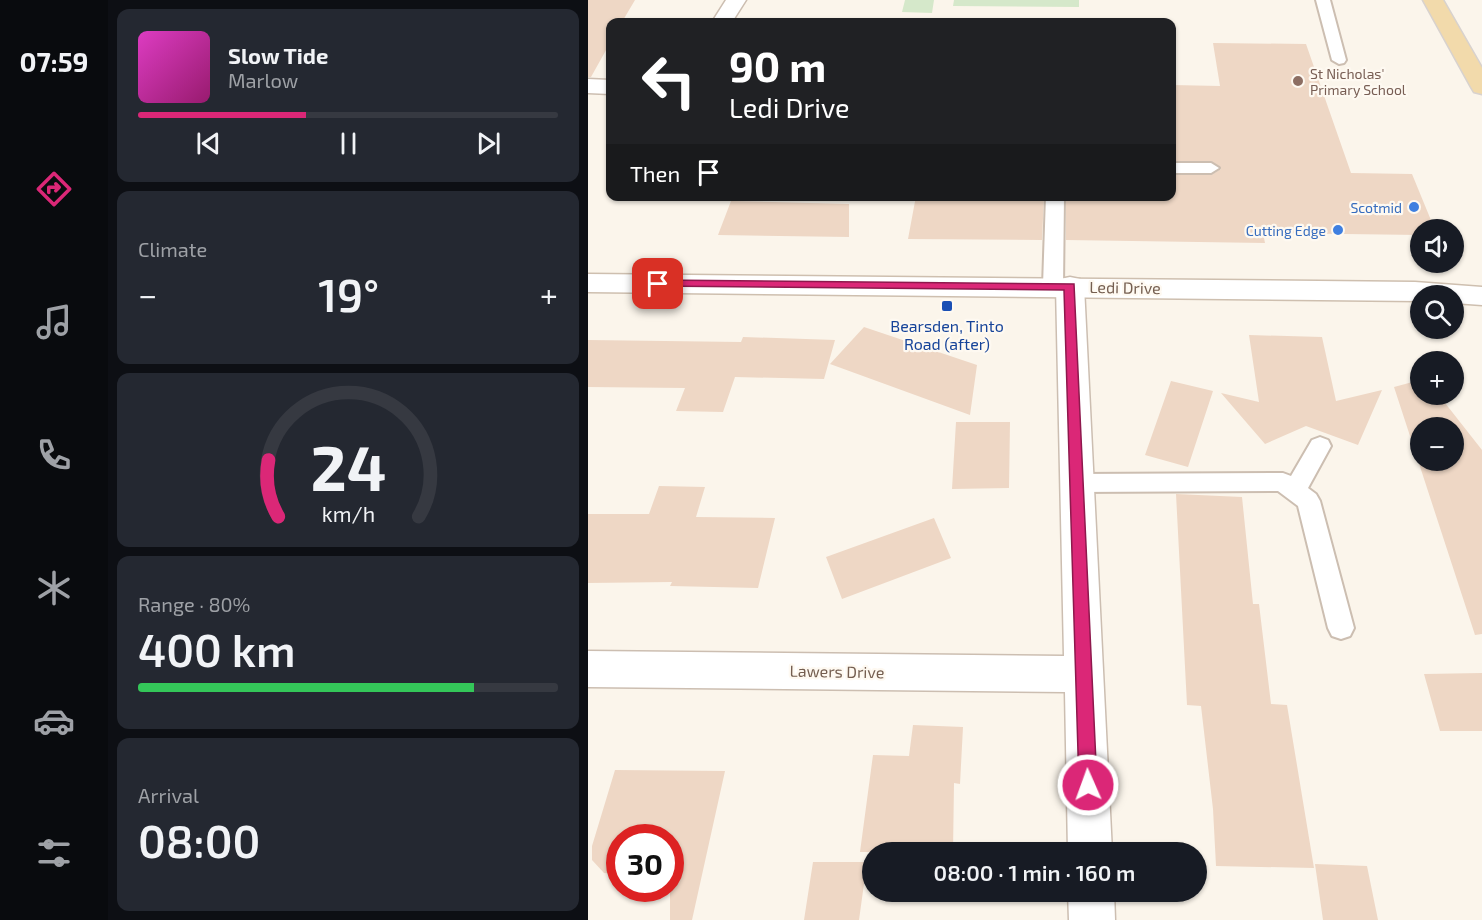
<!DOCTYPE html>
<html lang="en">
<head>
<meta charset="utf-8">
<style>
  :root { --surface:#171b24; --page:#242831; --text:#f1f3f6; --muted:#9ea1a6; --line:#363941; --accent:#db2777 }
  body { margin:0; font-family:"Exo 2",sans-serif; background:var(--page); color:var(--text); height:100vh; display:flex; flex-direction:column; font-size:22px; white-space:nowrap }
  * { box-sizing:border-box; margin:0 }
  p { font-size:20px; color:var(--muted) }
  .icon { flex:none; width:33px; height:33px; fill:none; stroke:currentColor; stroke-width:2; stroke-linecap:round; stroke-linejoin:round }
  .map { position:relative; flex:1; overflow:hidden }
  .sheet { display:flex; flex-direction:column; gap:9px; padding:9px; background:#0d0f14; width:480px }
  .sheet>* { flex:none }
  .guide { position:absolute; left:18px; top:18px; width:570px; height:183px; border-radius:12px; box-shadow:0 2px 4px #0004; background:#202124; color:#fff; overflow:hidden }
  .buttons { position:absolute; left:822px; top:219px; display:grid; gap:12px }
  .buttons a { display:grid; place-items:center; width:54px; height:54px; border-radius:50%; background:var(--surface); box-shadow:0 2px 4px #0004; font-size:30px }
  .speed { position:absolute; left:18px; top:824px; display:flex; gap:12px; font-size:30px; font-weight:700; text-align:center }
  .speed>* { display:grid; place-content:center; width:78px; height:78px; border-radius:50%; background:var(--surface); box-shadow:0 2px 4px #0004; line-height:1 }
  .speed .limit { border:9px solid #d22; background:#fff; color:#111 }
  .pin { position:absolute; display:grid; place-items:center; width:51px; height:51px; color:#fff; margin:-26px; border-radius:12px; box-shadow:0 3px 9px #0006 }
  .me { position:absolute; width:66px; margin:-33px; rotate:358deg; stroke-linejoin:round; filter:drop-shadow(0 0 4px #0008) }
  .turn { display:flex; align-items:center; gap:21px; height:126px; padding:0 24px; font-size:27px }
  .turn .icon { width:78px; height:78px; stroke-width:2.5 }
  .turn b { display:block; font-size:42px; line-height:51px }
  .then { display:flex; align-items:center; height:57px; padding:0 24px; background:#0003; gap:12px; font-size:22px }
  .big { font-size:45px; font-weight:600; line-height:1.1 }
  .sheet .widget { flex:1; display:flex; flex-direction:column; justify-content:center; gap:9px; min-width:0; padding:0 21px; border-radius:12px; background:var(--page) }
  .sheet .dial { align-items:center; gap:0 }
  .dial svg { height:156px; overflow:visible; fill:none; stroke:var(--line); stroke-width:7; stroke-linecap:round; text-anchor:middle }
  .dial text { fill:var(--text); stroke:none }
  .song { display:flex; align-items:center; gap:18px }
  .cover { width:72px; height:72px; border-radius:9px; background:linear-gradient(135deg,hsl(310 70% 55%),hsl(320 70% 35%)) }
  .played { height:6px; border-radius:3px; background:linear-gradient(90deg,var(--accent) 40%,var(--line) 40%) }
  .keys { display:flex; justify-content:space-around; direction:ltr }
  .heat { display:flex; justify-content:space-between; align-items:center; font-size:33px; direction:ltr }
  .charge { height:9px; border-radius:4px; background:linear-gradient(90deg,#34c759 80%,var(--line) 0) }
  .trip { position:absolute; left:274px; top:842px; width:345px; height:60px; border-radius:30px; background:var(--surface); box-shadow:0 2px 4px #0004; font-weight:600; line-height:60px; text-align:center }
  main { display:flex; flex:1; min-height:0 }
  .tab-bar { display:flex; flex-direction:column; width:108px; justify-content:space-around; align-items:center; background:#090b0e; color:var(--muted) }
  .tab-bar .icon { width:42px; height:42px }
  .tab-bar .current { color:var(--accent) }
  .tab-bar b { font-size:27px; color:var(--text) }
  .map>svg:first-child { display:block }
  .green { fill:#d5e8ca }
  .building { fill:#eed7c5; fill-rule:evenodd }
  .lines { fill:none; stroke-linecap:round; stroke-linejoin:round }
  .lane-casing { stroke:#ccbeb1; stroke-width:4 }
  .street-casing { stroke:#ccbeb1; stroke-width:3 }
  .secondary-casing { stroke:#cebfaf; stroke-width:3 }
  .primary-casing { stroke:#d8d2ce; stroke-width:3 }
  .lane { fill:#fff; fill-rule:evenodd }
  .street { fill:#fff; fill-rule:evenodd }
  .secondary { fill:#fff; fill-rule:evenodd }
  .primary { fill:#f2daab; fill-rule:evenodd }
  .route { fill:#db2777; stroke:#8e194d; stroke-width:1.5 }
  .education-dot { fill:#8d6e63; stroke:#fef9f1; stroke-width:2 }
  .shop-dot { fill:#3f7fe0; stroke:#fef9f1; stroke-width:2 }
  .transit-dot { fill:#1a4fb4; stroke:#fef9f1; stroke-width:2 }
  .labels { text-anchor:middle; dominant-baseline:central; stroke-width:4.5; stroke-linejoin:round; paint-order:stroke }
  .far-education-label { font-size:14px; fill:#785e54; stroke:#fef9f1; text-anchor:start }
  .far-shop-label { font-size:14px; fill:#366cbe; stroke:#fef9f1; text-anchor:end }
  .street-label { font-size:16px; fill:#745e50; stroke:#fef9f1 }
  .transit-label { font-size:16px; fill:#164399; stroke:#fef9f1 }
</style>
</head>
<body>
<main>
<nav class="tab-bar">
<b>07:59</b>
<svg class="icon current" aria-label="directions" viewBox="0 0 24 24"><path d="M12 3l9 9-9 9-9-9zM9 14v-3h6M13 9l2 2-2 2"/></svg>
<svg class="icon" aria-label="music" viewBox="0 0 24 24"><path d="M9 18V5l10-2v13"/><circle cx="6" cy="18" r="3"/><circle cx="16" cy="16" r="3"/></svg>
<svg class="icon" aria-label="phone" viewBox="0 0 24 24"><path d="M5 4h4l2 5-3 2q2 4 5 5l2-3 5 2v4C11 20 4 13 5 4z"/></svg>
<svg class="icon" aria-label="climate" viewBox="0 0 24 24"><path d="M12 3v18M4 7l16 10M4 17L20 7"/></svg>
<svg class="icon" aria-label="car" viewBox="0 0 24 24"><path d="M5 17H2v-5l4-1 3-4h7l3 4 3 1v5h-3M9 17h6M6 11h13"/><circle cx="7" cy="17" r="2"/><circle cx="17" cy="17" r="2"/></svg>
<svg class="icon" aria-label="filters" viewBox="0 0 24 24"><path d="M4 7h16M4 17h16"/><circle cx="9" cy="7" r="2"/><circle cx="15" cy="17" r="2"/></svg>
</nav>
<section class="sheet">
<div class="widget">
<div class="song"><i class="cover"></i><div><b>Slow Tide</b><p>Marlow</p></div></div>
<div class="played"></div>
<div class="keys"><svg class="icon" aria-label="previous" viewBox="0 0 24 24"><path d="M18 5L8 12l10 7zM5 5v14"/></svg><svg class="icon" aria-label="pause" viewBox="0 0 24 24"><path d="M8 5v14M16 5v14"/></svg><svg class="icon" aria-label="next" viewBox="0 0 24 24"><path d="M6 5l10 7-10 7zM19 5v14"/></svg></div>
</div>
<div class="widget"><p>Climate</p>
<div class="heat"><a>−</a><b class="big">19°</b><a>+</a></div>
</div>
<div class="widget dial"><svg viewBox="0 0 100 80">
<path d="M14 69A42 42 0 1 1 86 69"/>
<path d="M14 69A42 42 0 0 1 9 40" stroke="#db2777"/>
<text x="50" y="56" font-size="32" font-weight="700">24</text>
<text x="50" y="72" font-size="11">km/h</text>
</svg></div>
<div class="widget"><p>Range · 80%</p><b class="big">400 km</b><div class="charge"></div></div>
<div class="widget"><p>Arrival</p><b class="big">08:00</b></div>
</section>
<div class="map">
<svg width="894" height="920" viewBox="0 0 894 920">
  <rect width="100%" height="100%" fill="#fbf5eb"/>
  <path class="green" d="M 317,0 L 346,0 L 344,13 L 314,12 Z
    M 366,0 L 491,0 L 491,7 L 365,6 Z"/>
  <path class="building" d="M 0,0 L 47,0 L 34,22 L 22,22 L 22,43 L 3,77 L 0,77 Z
    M 625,43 L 718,44 L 763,173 L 824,174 L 847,230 L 832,230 L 832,235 L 675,233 L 677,243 L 478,240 L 478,196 L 584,196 L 584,175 L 623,175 L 633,169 L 623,161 L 584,161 L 584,85 L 632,86 Z
    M 328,196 L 456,196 L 454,240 L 320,239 Z
    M 143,201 L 261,204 L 261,237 L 130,235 Z
    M 276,327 L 389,365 L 382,415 L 242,364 Z
    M 661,335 L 734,337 L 748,401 L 794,390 L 770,445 L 718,426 L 677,444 L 633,393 L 671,402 Z
    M 155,337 L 247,340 L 236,379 L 147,377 L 135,412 L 88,411 L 97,388 L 0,387 L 0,340 L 153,342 Z
    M 832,380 L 832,394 L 850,394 L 894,450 L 894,634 L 887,635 L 806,387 ZM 832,428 L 866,428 L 866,460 L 832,460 Z
    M 583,381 L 625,391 L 600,467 L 557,455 Z
    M 368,422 L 422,422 L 421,488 L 364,489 Z
    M 71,486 L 117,487 L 108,517 L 187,518 L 170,588 L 82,586 L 84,582 L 0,583 L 0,514 L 61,514 Z
    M 588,494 L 654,497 L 665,604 L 671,604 L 683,704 L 699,705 L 726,868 L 628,866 L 625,809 L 613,706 L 599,705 Z
    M 346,518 L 363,558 L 254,599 L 238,557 Z
    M 894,673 L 894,731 L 852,731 L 836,674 Z
    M 325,725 L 375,727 L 372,784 L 366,783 L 365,852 L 272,852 L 285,755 L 321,756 Z
    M 27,770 L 137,771 L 104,920 L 82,920 L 82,837 L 32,837 L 32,874 L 16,873 L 4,860 L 4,846 Z
    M 225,862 L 279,862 L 271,920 L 216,920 Z
    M 727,864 L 779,866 L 790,920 L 735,920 Z"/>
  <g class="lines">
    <defs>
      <path id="lane" d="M 728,0 L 742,0 L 758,60 L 756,63 L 751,64 L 744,60 Z
        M 584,163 L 623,163 L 631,168 L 623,173 L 584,173 Z
        M 458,196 L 476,196 L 475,286 L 472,290 L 465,292 L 458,290 L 455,286 Z
        M 732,437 L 740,440 L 743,446 L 720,488 L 728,494 L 732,501 L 766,628 L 762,636 L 753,639 L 744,636 L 740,628 L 710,506 L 690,491 L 489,492 L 481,489 L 478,483 L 481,477 L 489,474 L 695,473 L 703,476 L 724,440 Z"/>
      <path id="street" d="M 138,0 L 158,0 L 144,22 L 124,22 Z
        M 0,79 L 22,80 L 22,94 L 0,93 Z
        M 482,277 L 492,279 L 496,286 L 524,852 L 480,852 L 477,692 L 0,687 L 0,651 L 476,656 L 468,286 L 472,279 Z
        M 480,891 L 526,891 L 527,920 L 481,920 Z"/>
      <path id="secondary" d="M 0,274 L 827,282 L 894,287 L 894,305 L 866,303 L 866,296 L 832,296 L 832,301 L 0,292 Z"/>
      <path id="primary" d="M 835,0 L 855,0 L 894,68 L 894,94 L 886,92 L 883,87 Z"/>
    </defs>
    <use href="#lane" class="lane-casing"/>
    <use href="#street" class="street-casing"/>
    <use href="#secondary" class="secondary-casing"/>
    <use href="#primary" class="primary-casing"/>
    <use href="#lane" class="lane"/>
    <use href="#street" class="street"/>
    <use href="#secondary" class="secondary"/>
    <use href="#primary" class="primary"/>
  </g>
  <path class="route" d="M 70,280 L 486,284 L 509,785 L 506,792 L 500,794 L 494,792 L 491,785 L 476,290 L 66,286 L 64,284 Z"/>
  <circle class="education-dot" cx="710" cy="81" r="6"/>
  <g class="shop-dot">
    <circle cx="826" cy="207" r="6"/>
    <circle cx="750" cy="230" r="6"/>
  </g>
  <rect class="transit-dot" x="353" y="300" width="12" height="12" rx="3"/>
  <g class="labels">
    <g class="far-education-label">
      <text x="722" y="73">St Nicholas'<tspan x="722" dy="16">Primary School</tspan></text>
    </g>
    <g class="far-shop-label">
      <text x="814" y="207">Scotmid</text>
      <text x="738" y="230">Cutting Edge</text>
    </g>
    <g class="street-label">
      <text transform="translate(537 287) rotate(1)">Ledi Drive</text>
      <text transform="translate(249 671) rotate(1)">Lawers Drive</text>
    </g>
    <g class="transit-label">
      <text x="359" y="325">Bearsden, Tinto<tspan x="359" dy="18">Road (after)</tspan></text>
    </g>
  </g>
</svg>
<div class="buttons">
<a><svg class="icon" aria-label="sound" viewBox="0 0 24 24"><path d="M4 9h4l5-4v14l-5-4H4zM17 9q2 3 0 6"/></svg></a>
<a><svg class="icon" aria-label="search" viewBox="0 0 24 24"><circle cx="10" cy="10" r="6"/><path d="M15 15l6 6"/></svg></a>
<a>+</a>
<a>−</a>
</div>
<div class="speed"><div class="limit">30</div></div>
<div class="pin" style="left:70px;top:284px;background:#d93025"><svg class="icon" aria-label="arrive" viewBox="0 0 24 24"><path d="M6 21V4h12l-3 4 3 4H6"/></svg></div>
<svg class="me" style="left:500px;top:785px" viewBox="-20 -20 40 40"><circle r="17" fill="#db2777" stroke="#fff" stroke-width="3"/><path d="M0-11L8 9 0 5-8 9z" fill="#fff"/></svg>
<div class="trip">08:00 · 1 min · 160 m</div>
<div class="guide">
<div class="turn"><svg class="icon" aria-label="left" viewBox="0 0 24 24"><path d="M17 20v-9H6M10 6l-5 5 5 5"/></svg><div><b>90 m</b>Ledi Drive</div></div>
<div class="then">Then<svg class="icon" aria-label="arrive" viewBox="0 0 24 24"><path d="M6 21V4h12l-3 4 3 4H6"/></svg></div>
</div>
</div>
</main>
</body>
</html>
